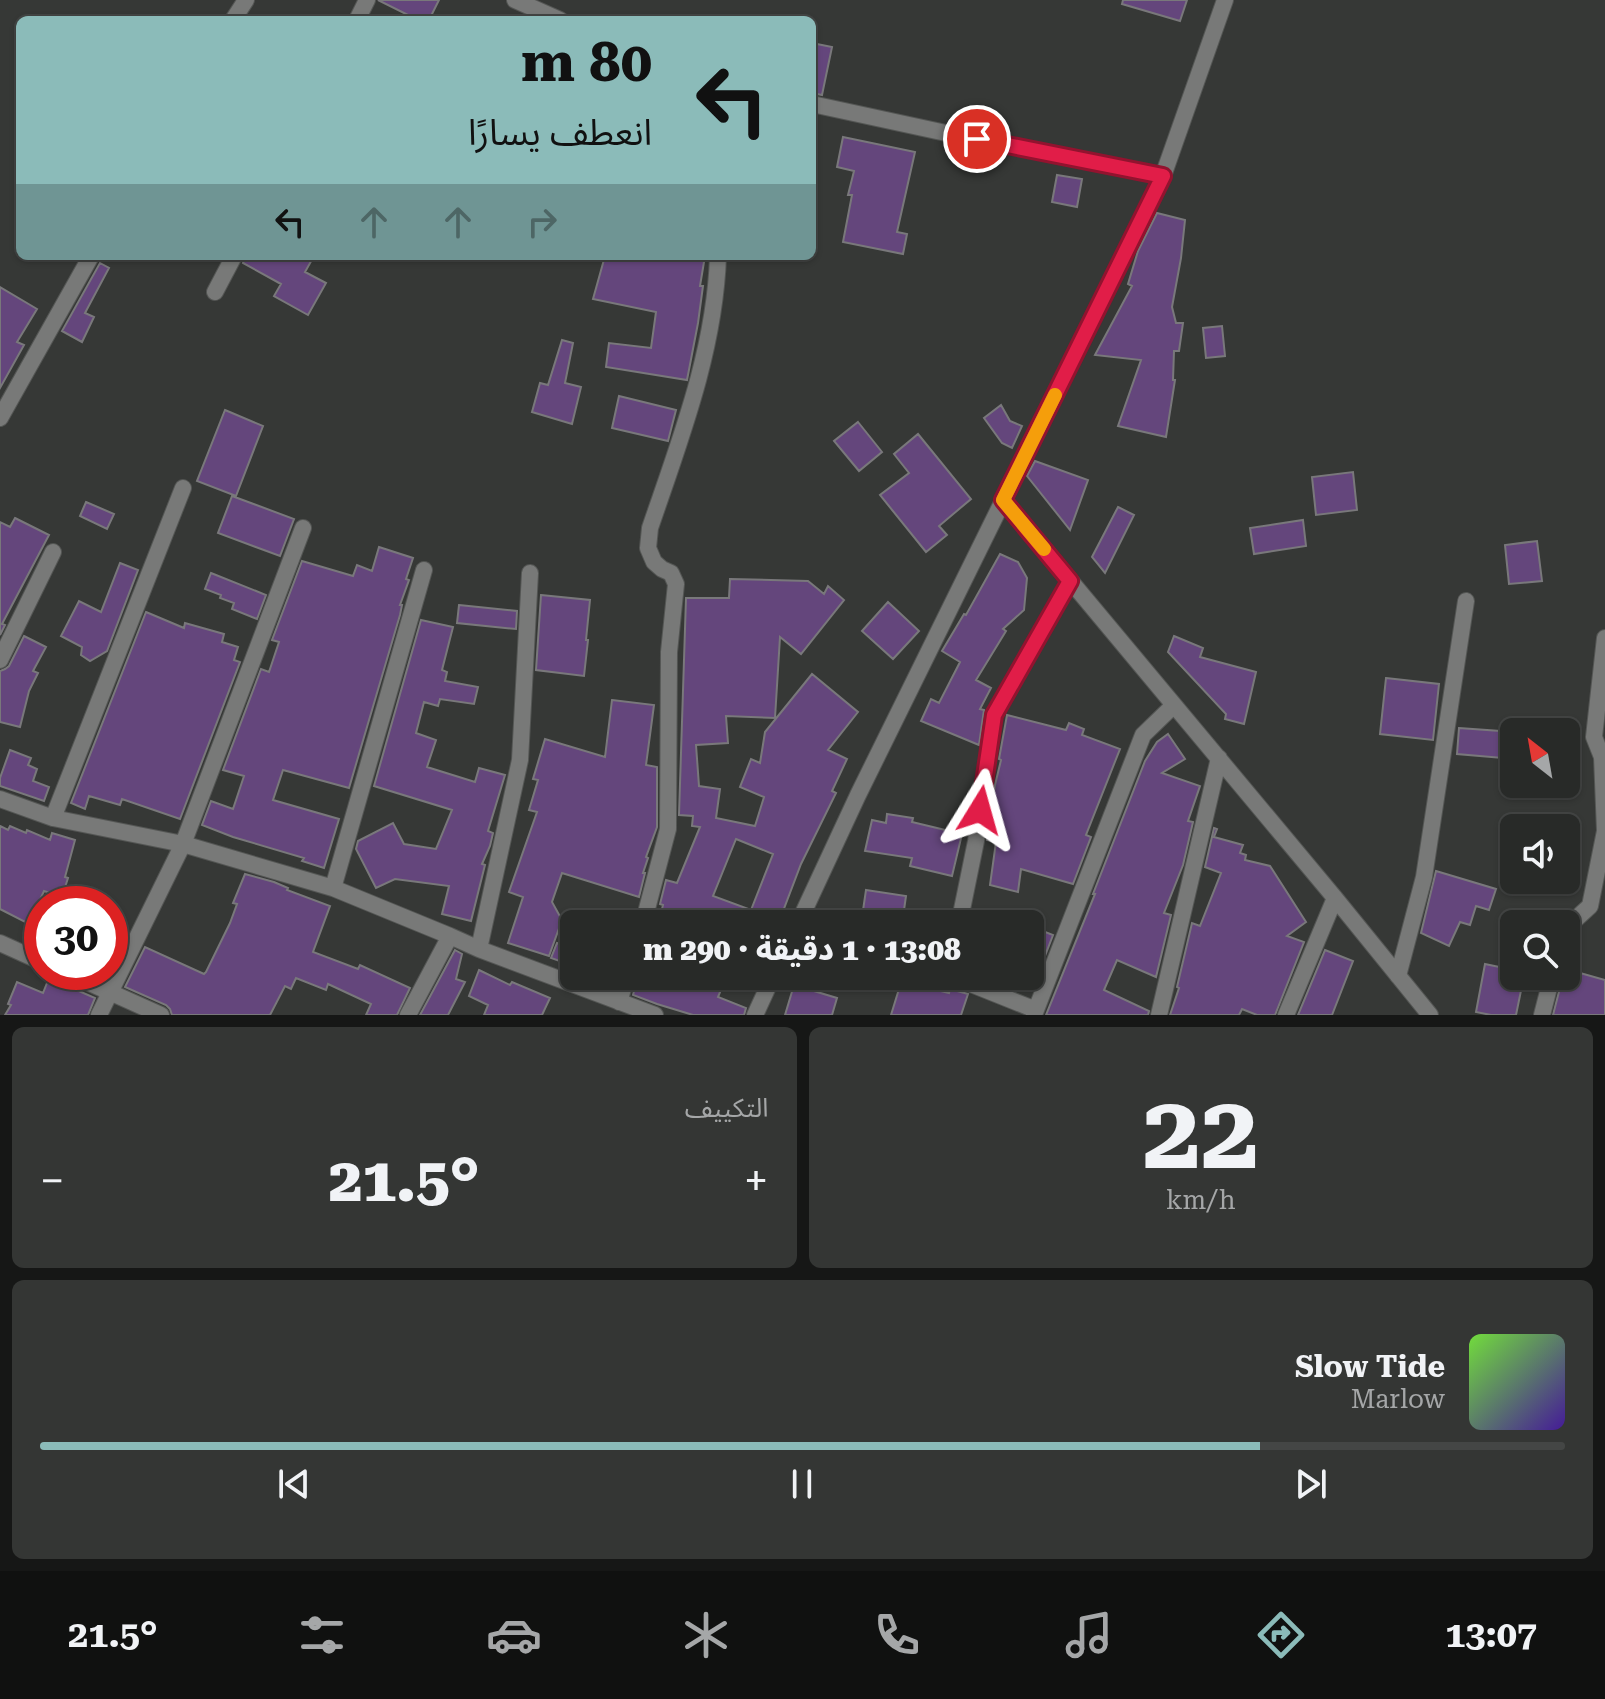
<!DOCTYPE html>
<html lang="ar">
<head>
<meta charset="utf-8">
<style>
  :root { --surface:#282a28; --page:#343634; --text:#f1f3f6; --muted:#a5a7a8; --line:#444645; --accent:#8bbbb9 }
  body { margin:0; font-family:"Roboto Serif","Noto Sans Arabic",serif; background:var(--page); color:var(--text); direction:rtl; height:100vh; display:flex; flex-direction:column; font-size:30px; white-space:nowrap }
  * { box-sizing:border-box; margin:0 }
  p { font-size:26px; color:var(--muted) }
  .icon { flex:none; width:44px; height:44px; fill:none; stroke:currentColor; stroke-width:2; stroke-linecap:round; stroke-linejoin:round }
  .map { position:relative; height:1015px; overflow:hidden; direction:ltr }
  .details { display:flex; flex-direction:column; gap:12px; padding:12px; background:#161716; flex:1 }
  .details>* { flex:none }
  .top-card { position:absolute; left:16px; top:16px; width:800px; height:244px; border-radius:12px; box-shadow:0 2px 6px #0004,0 0 0 2px var(--line); direction:rtl; background:#8bbbb9; color:#111; overflow:hidden }
  .needle { width:52px; rotate:329deg }
  .fabs { position:absolute; left:1500px; top:718px; display:grid; gap:16px }
  .fabs a { display:grid; place-items:center; width:80px; height:80px; border-radius:12px; background:var(--surface); box-shadow:0 2px 6px #0004,0 0 0 2px var(--line); font-size:40px }
  .speed { position:absolute; left:24px; top:886px; display:flex; gap:16px; font-size:40px; font-weight:700; text-align:center }
  .speed>* { display:grid; place-content:center; width:104px; height:104px; border-radius:50%; background:var(--surface); box-shadow:0 2px 6px #0004,0 0 0 2px var(--line); line-height:1 }
  .speed .limit { border:12px solid #d22; background:#fff; color:#111 }
  .pin { position:absolute; display:grid; place-items:center; width:68px; height:68px; color:#fff; margin:-34px; border:4px solid #fff; border-radius:50%; box-shadow:0 2px 8px #0007 }
  .me { position:absolute; width:88px; margin:-44px; rotate:8deg; stroke-linejoin:round; filter:drop-shadow(0 0 6px #0008) }
  .turn { display:flex; align-items:center; gap:28px; height:168px; padding:0 32px; font-size:36px }
  .turn .icon { width:104px; height:104px; stroke-width:2.5 }
  .turn b { display:block; font-size:56px; line-height:68px }
  .lanes { display:flex; align-items:center; height:76px; padding:0 32px; background:#0003; justify-content:center; gap:40px; direction:ltr }
  .lanes .off { opacity:.35 }
  .big { font-size:60px; font-weight:800; line-height:1.1 }
  .details .tile { flex:1; display:flex; flex-direction:column; justify-content:center; gap:12px; min-width:0; padding:0 28px; border-radius:12px; background:var(--page) }
  .details .dial { align-items:center; gap:0 }
  .dial b { font-size:104px; line-height:1 }
  .song { display:flex; align-items:center; gap:24px }
  .cover { width:96px; height:96px; border-radius:12px; background:linear-gradient(135deg,hsl(100 70% 55%),hsl(260 70% 35%)) }
  .played { height:8px; border-radius:4px; background:linear-gradient(90deg,var(--accent) 80%,var(--line) 80%) }
  .keys { display:flex; justify-content:space-around; direction:ltr }
  .heat { display:flex; justify-content:space-between; align-items:center; font-size:44px; direction:ltr }
  .details .tiles { flex:1; display:grid; gap:12px; grid-template-columns:1fr 1fr }
  .tile:last-child { grid-column:span 2 }
  .trip { position:absolute; left:560px; top:910px; width:484px; height:80px; border-radius:12px; background:var(--surface); box-shadow:0 2px 6px #0004,0 0 0 2px var(--line); font-weight:800; line-height:80px; text-align:center; direction:rtl }
  .tab-bar { display:flex; height:128px; justify-content:space-around; align-items:center; background:#101110; color:var(--muted) }
  .tab-bar .icon { width:56px; height:56px }
  .tab-bar .current { color:var(--accent) }
  .tab-bar b { font-size:36px; color:var(--text) }
  .map>svg:first-child { display:block }
  .building { fill:#64467c; stroke:#79787b; stroke-width:2; fill-rule:evenodd }
  .lines { fill:none; stroke-linecap:round; stroke-linejoin:round }
  .minor-casing { stroke:#545654; stroke-width:18 }
  .minor { stroke:#787978; stroke-width:16 }
  .route-casing { stroke:#92132f; stroke-width:20 }
  .route { stroke:#e11d48; stroke-width:14 }
  .slow { stroke:#f59e0b; stroke-width:14 }
</style>
</head>
<body>
<div class="map">
<svg width="1605" height="1015" viewBox="0 0 1605 1015">
  <rect width="100%" height="100%" fill="#363836"/>
  <path class="building" d="M 378,0 L 439,0 L 429,20 L 418,20 Z
    M 1123,0 L 1187,0 L 1180,21 L 1122,4 Z
    M 812,43 L 832,47 L 822,95 L 812,93 Z
    M 843,137 L 915,152 L 897,232 L 907,234 L 903,254 L 843,242 L 852,195 L 848,195 L 854,171 L 837,167 Z
    M 1057,175 L 1082,179 L 1077,207 L 1052,202 Z
    M 1157,213 L 1185,220 L 1181,258 L 1172,307 L 1176,323 L 1183,323 L 1179,351 L 1174,351 L 1173,380 L 1175,380 L 1166,437 L 1118,426 L 1141,360 L 1095,355 L 1132,286 L 1128,284 L 1138,251 Z
    M 245,256 L 314,256 L 305,272 L 326,283 L 308,315 L 274,296 L 281,284 L 243,263 Z
    M 605,256 L 705,256 L 700,286 L 703,286 L 698,323 L 687,380 L 606,367 L 609,343 L 651,348 L 656,312 L 593,299 Z
    M 100,263 L 109,268 L 85,313 L 94,317 L 82,342 L 62,331 Z
    M 0,287 L 37,309 L 17,342 L 24,345 L 0,388 Z
    M 1222,326 L 1225,356 L 1206,358 L 1203,328 Z
    M 562,340 L 573,343 L 565,383 L 581,387 L 572,424 L 532,412 L 540,383 L 548,385 Z
    M 619,396 L 676,410 L 668,441 L 612,428 Z
    M 1001,405 L 1010,421 L 1022,426 L 1012,448 L 1002,443 L 984,418 Z
    M 225,410 L 263,426 L 236,496 L 197,481 Z
    M 858,422 L 882,452 L 859,471 L 834,441 Z
    M 918,434 L 971,499 L 939,526 L 947,535 L 926,552 L 880,495 L 909,473 L 894,454 Z
    M 1035,461 L 1088,480 L 1070,530 L 1027,476 Z
    M 1353,472 L 1357,510 L 1316,515 L 1312,477 Z
    M 232,496 L 294,519 L 280,556 L 218,533 Z
    M 86,502 L 114,514 L 107,529 L 80,516 Z
    M 1118,507 L 1134,515 L 1105,573 L 1092,557 Z
    M 15,518 L 49,535 L 2,624 L 5,625 L 0,635 L 0,522 L 10,527 Z
    M 1303,520 L 1306,546 L 1254,554 L 1250,528 Z
    M 1537,541 L 1542,581 L 1509,584 L 1505,545 Z
    M 379,547 L 413,558 L 406,579 L 409,580 L 400,605 L 402,605 L 400,615 L 349,788 L 283,770 L 273,800 L 339,819 L 324,868 L 302,861 L 304,858 L 233,837 L 202,825 L 211,801 L 233,809 L 244,776 L 223,770 L 261,669 L 269,672 L 279,642 L 272,640 L 302,561 L 353,576 L 357,565 L 372,571 Z
    M 1000,554 L 1018,562 L 1027,578 L 1024,610 L 1003,629 L 1006,631 L 976,680 L 991,688 L 980,709 L 984,710 L 979,745 L 921,721 L 931,699 L 939,703 L 960,662 L 942,651 L 964,614 L 966,615 Z
    M 120,563 L 138,570 L 107,651 L 90,661 L 81,655 L 82,647 L 61,636 L 79,601 L 101,612 Z
    M 211,573 L 266,595 L 257,619 L 232,609 L 234,603 L 220,598 L 221,595 L 205,589 Z
    M 730,579 L 808,581 L 824,594 L 828,586 L 844,600 L 801,654 L 780,637 L 775,718 L 726,716 L 728,743 L 696,745 L 699,786 L 720,789 L 716,818 L 755,826 L 764,797 L 740,787 L 751,759 L 760,763 L 765,732 L 812,674 L 858,712 L 828,750 L 847,759 L 832,791 L 836,793 L 801,864 L 780,919 L 778,918 L 777,920 L 783,922 L 783,924 L 695,924 L 661,913 L 663,905 L 660,904 L 666,880 L 677,883 L 700,827 L 692,826 L 693,816 L 679,815 L 686,598 L 729,598 ZM 736,839 L 773,854 L 751,910 L 713,896 Z
    M 541,595 L 590,600 L 586,640 L 588,640 L 584,676 L 536,670 Z
    M 888,602 L 919,631 L 893,659 L 862,631 Z
    M 459,605 L 517,611 L 516,629 L 457,623 Z
    M 146,612 L 184,628 L 185,623 L 224,634 L 222,642 L 238,647 L 234,660 L 240,662 L 180,819 L 122,799 L 120,805 L 89,796 L 85,809 L 71,803 Z
    M 421,620 L 453,627 L 442,670 L 447,672 L 445,681 L 478,687 L 474,704 L 440,699 L 438,706 L 424,702 L 416,733 L 436,740 L 427,767 L 475,782 L 479,768 L 505,775 L 488,831 L 493,833 L 490,846 L 482,864 L 485,865 L 471,921 L 442,914 L 449,886 L 395,879 L 376,888 L 356,849 L 358,841 L 393,823 L 404,844 L 436,849 L 452,810 L 374,786 Z
    M 24,636 L 46,647 L 33,671 L 38,673 L 29,691 L 20,727 L 0,722 L 0,671 L 5,669 L 9,666 Z
    M 1174,636 L 1203,648 L 1200,657 L 1256,672 L 1244,724 L 1225,719 L 1226,714 L 1168,652 Z
    M 1386,678 L 1439,684 L 1433,740 L 1380,734 Z
    M 612,700 L 654,705 L 646,765 L 657,767 L 657,827 L 646,857 L 648,858 L 643,873 L 645,873 L 639,897 L 562,873 L 552,902 L 562,920 L 549,956 L 508,943 L 523,897 L 509,892 L 537,812 L 529,810 L 538,780 L 533,779 L 545,739 L 605,757 Z
    M 1007,715 L 1066,730 L 1069,723 L 1084,729 L 1082,735 L 1120,749 L 1086,835 L 1091,837 L 1073,884 L 1021,869 L 1018,892 L 990,885 L 996,842 L 987,840 L 995,785 L 1001,760 L 999,759 Z
    M 1459,728 L 1514,732 L 1514,759 L 1457,754 Z
    M 1168,734 L 1185,759 L 1162,773 L 1200,786 L 1188,821 L 1193,822 L 1183,865 L 1164,913 L 1171,915 L 1156,977 L 1117,960 L 1104,990 L 1149,1011 L 1148,1015 L 1046,1015 L 1095,894 L 1093,894 L 1145,761 L 1157,742 Z
    M 10,750 L 31,758 L 28,765 L 37,769 L 33,781 L 49,787 L 44,801 L 0,786 L 0,778 Z
    M 887,814 L 913,818 L 912,822 L 962,834 L 952,876 L 910,866 L 912,858 L 865,851 L 872,820 L 886,823 Z
    M 0,826 L 8,830 L 10,826 L 26,833 L 27,830 L 50,840 L 52,833 L 75,840 L 65,877 L 68,878 L 62,897 L 44,891 L 29,924 L 0,909 Z
    M 1214,828 L 1217,829 L 1214,837 L 1243,845 L 1240,853 L 1246,855 L 1245,860 L 1270,866 L 1306,922 L 1287,936 L 1304,942 L 1275,1015 L 1257,1015 L 1242,1009 L 1239,1015 L 1170,1015 L 1179,988 L 1177,987 L 1192,923 L 1200,926 L 1221,873 L 1205,867 Z
    M 1436,871 L 1496,889 L 1489,910 L 1476,906 L 1470,925 L 1460,922 L 1449,946 L 1421,933 Z
    M 245,874 L 274,882 L 288,888 L 287,890 L 330,906 L 313,952 L 358,969 L 360,965 L 410,988 L 397,1015 L 366,1015 L 371,1004 L 328,984 L 326,990 L 296,978 L 291,989 L 285,986 L 270,1015 L 172,1015 L 170,1009 L 166,1005 L 125,987 L 145,947 L 204,974 L 206,972 L 230,923 L 237,904 L 233,903 Z
    M 866,890 L 906,896 L 902,924 L 861,924 Z
    M 1030,926 L 1053,935 L 1033,987 L 1030,986 Z
    M 110,941 L 121,946 L 110,968 Z
    M 557,943 L 574,949 L 574,966 L 551,958 Z
    M 455,950 L 462,954 L 456,979 L 465,982 L 448,1015 L 420,1015 Z
    M 1325,950 L 1353,961 L 1332,1015 L 1298,1015 Z
    M 1485,964 L 1514,970 L 1514,976 L 1524,976 L 1516,1015 L 1491,1015 L 1476,1012 Z
    M 1566,969 L 1605,980 L 1605,1015 L 1553,1015 L 1563,976 L 1566,976 Z
    M 479,970 L 510,985 L 512,982 L 550,998 L 542,1015 L 484,1015 L 488,1005 L 469,996 Z
    M 638,976 L 716,976 L 725,980 L 718,997 L 746,1008 L 744,1015 L 693,1015 L 657,1004 L 633,995 Z
    M 903,976 L 911,976 L 925,980 L 924,987 L 949,993 L 950,989 L 968,994 L 961,1015 L 891,1015 Z
    M 49,978 L 95,998 L 88,1015 L 5,1015 L 11,1005 L 8,1004 L 17,982 L 43,993 Z
    M 794,985 L 837,998 L 832,1015 L 785,1015 Z"/>
  <g class="lines">
    <defs>
      <path id="minor" d="M 515,0 L 560,20
        M 233,20 L 246,0
        M 357,20 L 367,0
        M 812,104 L 946,133 L 1163,176
        M 215,292 L 234,256
        M 0,418 L 91,256
        M 1003,500 L 1335,898 L 1430,1015
        M 0,660 L 53,552
        M 0,799 L 53,818 L 183,844 L 333,888 L 450,936 L 479,949 L 655,1015
        M 53,818 L 183,488
        M 333,888 L 424,570
        M 643,924 L 668,829 L 669,652 L 676,584 L 671,573 L 662,569 L 654,562 L 648,548 L 650,528 C 680,440 715,350 718,256
        M 798,924 L 858,795 L 1163,176 L 1225,0
        M 959,924 L 976,841 L 994,715 L 1070,581
        M 1566,928 L 1590,906 L 1605,831 L 1602,757 L 1594,737 L 1605,638
        M 0,943 L 42,962
        M 479,949 L 520,760 L 530,573
        M 65,972 L 161,1015
        M 951,976 L 1036,1010
        M 1398,976 L 1424,877 L 1466,601
        M 619,1002 L 627,976
        M 99,1015 L 183,844 L 303,528
        M 408,1015 L 450,936
        M 755,1015 L 773,976
        M 1034,1015 L 1143,735 L 1174,705
        M 1159,1015 L 1219,758
        M 1286,1015 L 1335,898
        M 1542,1015 L 1552,976"/>
    </defs>
    <use href="#minor" class="minor-casing"/>
    <use href="#minor" class="minor"/>
  </g>
  <g class="lines">
    <defs>
      <path id="route" d="M 977,139 L 1163,176 L 1003,500 L 1070,581 L 994,715 L 980,810"/>
    </defs>
    <use href="#route" class="route-casing"/>
    <use href="#route" class="route"/>
    <path class="slow" d="M 1044,549 L 1003,500 L 1055,395"/>
  </g>
</svg>
<div class="fabs">
<a><svg class="needle" viewBox="-14 -14 28 28"><path d="M0-13l5 13h-10z" fill="#e53935"/><path d="M0 13l5-13h-10z" fill="#a5a7a8"/></svg></a>
<a><svg class="icon" aria-label="sound" viewBox="0 0 24 24"><path d="M4 9h4l5-4v14l-5-4H4zM17 9q2 3 0 6"/></svg></a>
<a><svg class="icon" aria-label="search" viewBox="0 0 24 24"><circle cx="10" cy="10" r="6"/><path d="M15 15l6 6"/></svg></a>
</div>
<div class="speed"><div class="limit">30</div></div>
<div class="pin" style="left:977px;top:139px;background:#d93025"><svg class="icon" aria-label="arrive" viewBox="0 0 24 24"><path d="M6 21V4h12l-3 4 3 4H6"/></svg></div>
<svg class="me" style="left:980px;top:810px" viewBox="-20 -20 40 40"><path d="M0-17L14 15 0 8-14 15z" fill="#e11d48" stroke="#fff" stroke-width="4"/></svg>
<div class="trip">13:08 · 1 دقيقة · 290 m</div>
<div class="top-card">
<div class="turn"><svg class="icon" aria-label="left" viewBox="0 0 24 24"><path d="M17 20v-9H6M10 6l-5 5 5 5"/></svg><div><b>80 m</b>انعطف يسارًا</div></div>
<div class="lanes"><svg class="icon" aria-label="left" viewBox="0 0 24 24"><path d="M17 20v-9H6M10 6l-5 5 5 5"/></svg><svg class="icon off" aria-label="ahead" viewBox="0 0 24 24"><path d="M12 20V5M6 11l6-6 6 6"/></svg><svg class="icon off" aria-label="ahead" viewBox="0 0 24 24"><path d="M12 20V5M6 11l6-6 6 6"/></svg><svg class="icon off" aria-label="right" viewBox="0 0 24 24"><path d="M7 20v-9h11M14 6l5 5-5 5"/></svg></div>
</div>
</div>
<section class="details">
<div class="tiles">
<div class="tile dial"><b>22</b><p>km/h</p></div>
<div class="tile"><p>التكييف</p>
<div class="heat"><a>−</a><b class="big">21.5°</b><a>+</a></div>
</div>
<div class="tile">
<div class="song"><i class="cover"></i><div><b>Slow Tide</b><p>Marlow</p></div></div>
<div class="played"></div>
<div class="keys"><svg class="icon" aria-label="previous" viewBox="0 0 24 24"><path d="M18 5L8 12l10 7zM5 5v14"/></svg><svg class="icon" aria-label="pause" viewBox="0 0 24 24"><path d="M8 5v14M16 5v14"/></svg><svg class="icon" aria-label="next" viewBox="0 0 24 24"><path d="M6 5l10 7-10 7zM19 5v14"/></svg></div>
</div>
</div>
</section>
<nav class="tab-bar">
<b>13:07</b>
<svg class="icon current" aria-label="directions" viewBox="0 0 24 24"><path d="M12 3l9 9-9 9-9-9zM9 14v-3h6M13 9l2 2-2 2"/></svg>
<svg class="icon" aria-label="music" viewBox="0 0 24 24"><path d="M9 18V5l10-2v13"/><circle cx="6" cy="18" r="3"/><circle cx="16" cy="16" r="3"/></svg>
<svg class="icon" aria-label="phone" viewBox="0 0 24 24"><path d="M5 4h4l2 5-3 2q2 4 5 5l2-3 5 2v4C11 20 4 13 5 4z"/></svg>
<svg class="icon" aria-label="climate" viewBox="0 0 24 24"><path d="M12 3v18M4 7l16 10M4 17L20 7"/></svg>
<svg class="icon" aria-label="car" viewBox="0 0 24 24"><path d="M5 17H2v-5l4-1 3-4h7l3 4 3 1v5h-3M9 17h6M6 11h13"/><circle cx="7" cy="17" r="2"/><circle cx="17" cy="17" r="2"/></svg>
<svg class="icon" aria-label="filters" viewBox="0 0 24 24"><path d="M4 7h16M4 17h16"/><circle cx="9" cy="7" r="2"/><circle cx="15" cy="17" r="2"/></svg>
<b>21.5°</b>
</nav>
</body>
</html>
